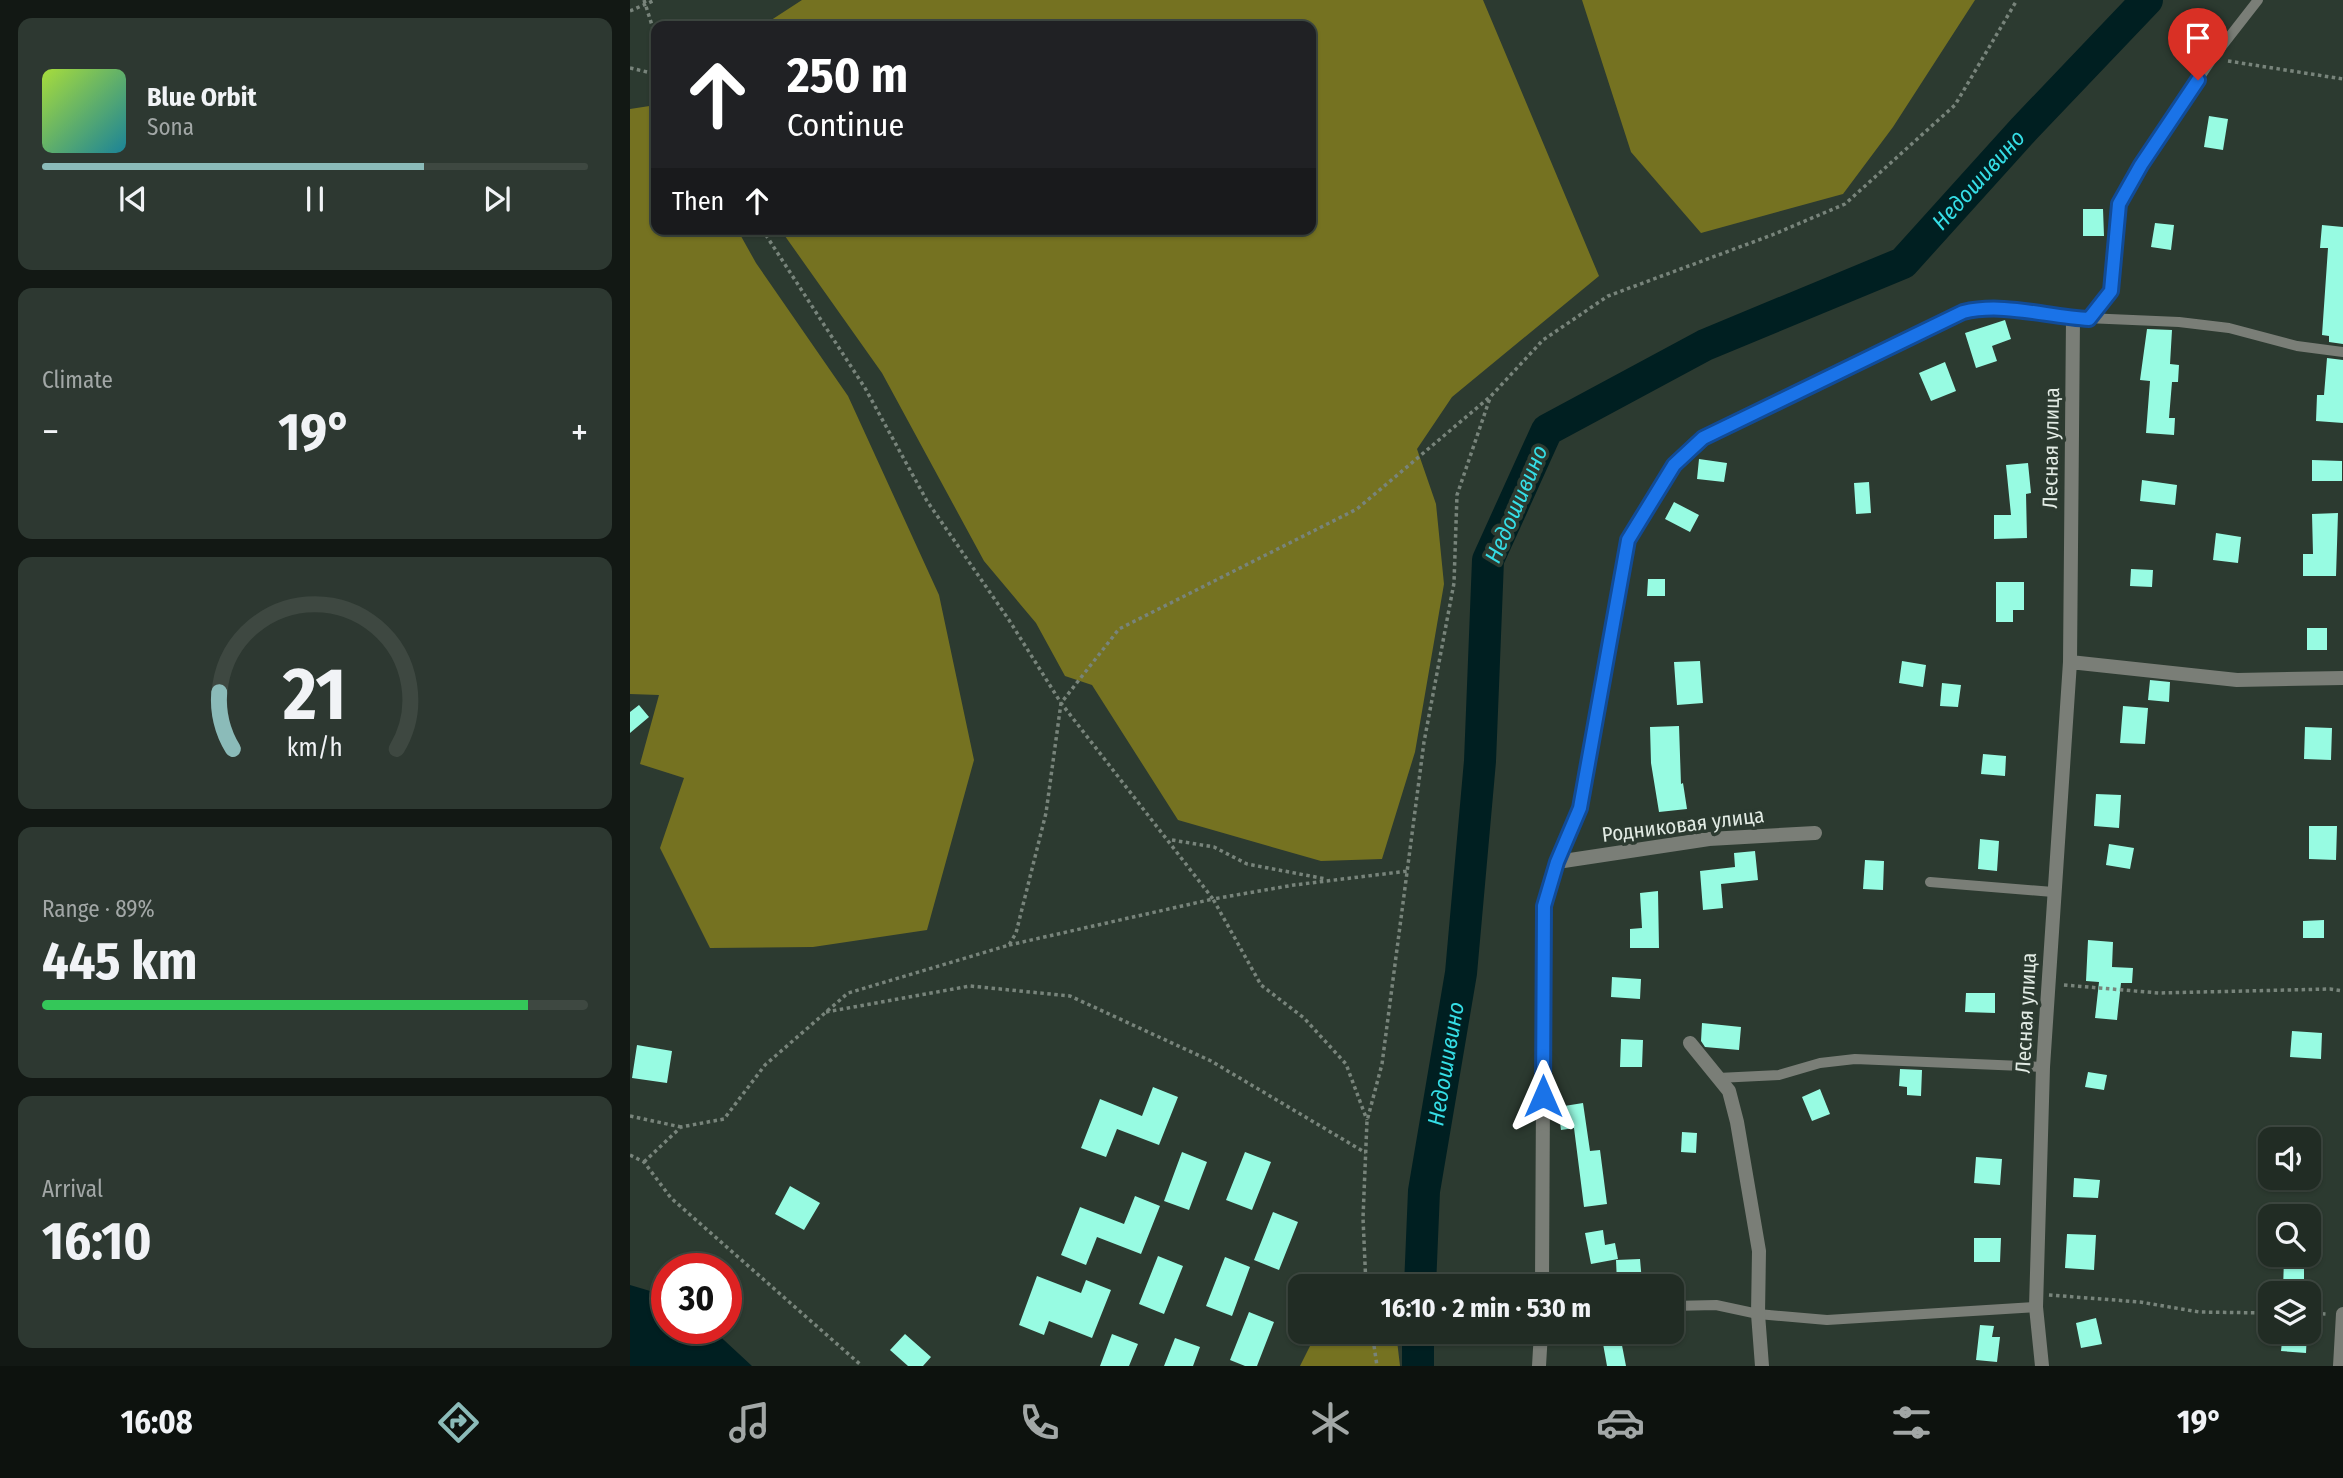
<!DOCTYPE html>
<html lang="en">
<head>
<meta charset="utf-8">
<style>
  :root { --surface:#212c24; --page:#2d3831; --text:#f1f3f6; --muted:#a2a7a6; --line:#3e4841; --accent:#8bbbb9 }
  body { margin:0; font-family:"Fira Sans Condensed",sans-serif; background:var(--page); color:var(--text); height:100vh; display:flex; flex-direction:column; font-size:26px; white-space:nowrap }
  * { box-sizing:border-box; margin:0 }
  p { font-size:23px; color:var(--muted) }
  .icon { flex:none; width:38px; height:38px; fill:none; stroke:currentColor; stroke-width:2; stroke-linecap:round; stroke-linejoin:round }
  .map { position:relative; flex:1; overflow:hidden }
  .sheet { display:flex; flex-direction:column; gap:18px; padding:18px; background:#121814; width:630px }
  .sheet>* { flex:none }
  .top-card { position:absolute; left:21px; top:21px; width:665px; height:214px; border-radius:14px; box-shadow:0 2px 5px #0004,0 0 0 2px var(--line); background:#202124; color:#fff; overflow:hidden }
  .fabs { position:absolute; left:1628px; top:1127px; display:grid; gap:14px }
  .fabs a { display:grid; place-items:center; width:63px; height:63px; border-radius:14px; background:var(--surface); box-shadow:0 2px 5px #0004,0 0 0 2px var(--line); font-size:35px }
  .speed { position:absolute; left:21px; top:1253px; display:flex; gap:14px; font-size:35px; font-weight:700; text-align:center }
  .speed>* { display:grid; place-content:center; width:91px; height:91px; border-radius:50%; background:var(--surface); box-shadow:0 2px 5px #0004,0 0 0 2px var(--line); line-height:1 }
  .speed .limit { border:10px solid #d22; background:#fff; color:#111 }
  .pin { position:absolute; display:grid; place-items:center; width:60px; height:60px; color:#fff; margin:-72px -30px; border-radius:50% 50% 50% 0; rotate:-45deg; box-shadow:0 0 7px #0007 }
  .pin .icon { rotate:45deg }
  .me { position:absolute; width:77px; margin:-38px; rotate:0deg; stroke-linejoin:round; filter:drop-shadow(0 0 5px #0008) }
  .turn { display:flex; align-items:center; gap:24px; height:147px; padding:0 21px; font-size:32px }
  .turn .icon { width:91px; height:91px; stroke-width:2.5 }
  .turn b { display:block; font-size:49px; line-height:60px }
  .then { display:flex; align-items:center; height:66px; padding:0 21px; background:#0003; gap:14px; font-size:26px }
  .big { font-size:52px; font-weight:700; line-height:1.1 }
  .sheet .tile { flex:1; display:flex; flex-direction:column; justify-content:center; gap:10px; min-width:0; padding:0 24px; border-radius:14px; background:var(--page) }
  .sheet .dial { align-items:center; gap:0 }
  .dial svg { height:182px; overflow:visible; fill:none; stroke:var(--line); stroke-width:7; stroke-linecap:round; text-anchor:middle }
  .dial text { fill:var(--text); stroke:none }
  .song { display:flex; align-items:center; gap:21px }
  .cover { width:84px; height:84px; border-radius:10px; background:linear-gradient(135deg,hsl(80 70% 55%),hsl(190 70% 35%)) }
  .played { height:7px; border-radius:4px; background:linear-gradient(90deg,var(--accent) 70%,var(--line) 70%) }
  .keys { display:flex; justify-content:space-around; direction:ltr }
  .heat { display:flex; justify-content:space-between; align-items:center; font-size:38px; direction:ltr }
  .charge { height:10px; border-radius:5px; background:linear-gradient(90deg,#34c759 89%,var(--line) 0) }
  .trip { position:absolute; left:658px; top:1274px; width:396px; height:70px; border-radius:14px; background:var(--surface); box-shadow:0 2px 5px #0004,0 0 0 2px var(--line); font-weight:700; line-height:70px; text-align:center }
  .tab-bar { display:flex; height:112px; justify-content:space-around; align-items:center; background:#0d120e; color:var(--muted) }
  .tab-bar .icon { width:49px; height:49px }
  .tab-bar .current { color:var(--accent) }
  .tab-bar b { font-size:32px; color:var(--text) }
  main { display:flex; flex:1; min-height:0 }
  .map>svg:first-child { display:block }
  .forest { fill:#757221 }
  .water { fill:#001f21 }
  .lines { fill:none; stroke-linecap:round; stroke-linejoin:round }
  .river { stroke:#001f21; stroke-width:32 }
  .building { fill:#97fbe2 }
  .path { stroke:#78847b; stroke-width:3.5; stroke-dasharray:3.5 3.5; stroke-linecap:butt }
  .service { stroke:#7a7e77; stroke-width:10 }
  .minor { stroke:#7a7e77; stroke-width:14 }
  .route-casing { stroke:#114b97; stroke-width:18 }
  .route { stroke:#1a73e8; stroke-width:12 }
  .labels { text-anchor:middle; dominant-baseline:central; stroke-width:7; stroke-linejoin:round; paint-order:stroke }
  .street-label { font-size:21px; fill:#e2ebe4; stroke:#2c3a30 }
  .water-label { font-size:23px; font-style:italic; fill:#35dee6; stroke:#2c3a30 }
</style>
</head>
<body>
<main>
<section class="sheet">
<div class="tile">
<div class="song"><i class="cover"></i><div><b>Blue Orbit</b><p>Sona</p></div></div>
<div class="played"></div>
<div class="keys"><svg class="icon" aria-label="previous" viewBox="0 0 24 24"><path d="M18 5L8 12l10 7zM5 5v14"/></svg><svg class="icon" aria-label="pause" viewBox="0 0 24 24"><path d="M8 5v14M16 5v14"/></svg><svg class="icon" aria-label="next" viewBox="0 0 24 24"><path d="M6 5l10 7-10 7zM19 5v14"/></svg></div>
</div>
<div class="tile"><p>Climate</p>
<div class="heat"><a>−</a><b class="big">19°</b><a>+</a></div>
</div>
<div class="tile dial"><svg viewBox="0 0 100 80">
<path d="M14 69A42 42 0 1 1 86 69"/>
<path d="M14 69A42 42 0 0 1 8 44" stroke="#8bbbb9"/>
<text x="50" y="56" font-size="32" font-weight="700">21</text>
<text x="50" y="72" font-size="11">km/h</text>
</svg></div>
<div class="tile"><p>Range · 89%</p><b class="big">445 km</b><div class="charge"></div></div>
<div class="tile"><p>Arrival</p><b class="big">16:10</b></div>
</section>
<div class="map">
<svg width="1713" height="1366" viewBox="0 0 1713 1366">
  <rect width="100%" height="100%" fill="#2c3a30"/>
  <path class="forest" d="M 172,0 L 853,0 L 969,276 L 822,397 L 787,449 L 806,504 L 814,584 L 785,752 L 752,859 L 691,861 L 548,820 L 462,685 L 435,676 L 406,623 L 354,561 L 252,373 L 150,229 L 681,229 L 681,26 L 132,26 Z
    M 952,0 L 1345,0 L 1263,127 L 1213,194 L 1071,233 L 1001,152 Z
    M 26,105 L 26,229 L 107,229 L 126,263 L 218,396 L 309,595 L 344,760 L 297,930 L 183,947 L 80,948 L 30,848 L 54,778 L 10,764 L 29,695 L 0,694 L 0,109 Z
    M 687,1332 L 766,1332 L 770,1366 L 670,1366 Z"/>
  <path class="water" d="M 0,1285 L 37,1296 L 37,1328 L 81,1328 L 122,1366 L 0,1366 Z"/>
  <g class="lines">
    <g class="river">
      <path id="s1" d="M 790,1286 L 794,1191 L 831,973 L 850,761 L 858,560 L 917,430 L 1075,345 L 1273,263 L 1394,129 L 1517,0"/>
      <path d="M 788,1366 L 788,1332"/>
    </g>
  </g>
  <path class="building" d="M 1579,116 L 1598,119 L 1593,150 L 1574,147 Z
    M 1453,209 L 1473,209 L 1474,236 L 1453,236 Z
    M 1525,223 L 1544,225 L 1541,250 L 1521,247 Z
    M 1692,225 L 1713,227 L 1713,344 L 1699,342 L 1699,336 L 1692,335 L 1698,248 L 1690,248 Z
    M 1375,320 L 1381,339 L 1362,346 L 1367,361 L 1346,368 L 1335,333 Z
    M 1517,329 L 1542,330 L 1540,364 L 1549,365 L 1548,382 L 1542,382 L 1539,418 L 1545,418 L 1544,435 L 1516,433 L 1520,381 L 1510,380 Z
    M 1697,358 L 1713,360 L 1713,423 L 1686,421 L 1687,395 L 1694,395 Z
    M 1315,362 L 1326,391 L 1301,401 L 1289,373 Z
    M 1069,459 L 1097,463 L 1094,482 L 1067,479 Z
    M 1682,460 L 1712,461 L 1712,481 L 1682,481 Z
    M 1398,463 L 1401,493 L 1396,494 L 1397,538 L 1364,539 L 1364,515 L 1381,515 L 1376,465 Z
    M 1512,480 L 1547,485 L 1545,505 L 1510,501 Z
    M 1239,482 L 1241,513 L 1226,514 L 1224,483 Z
    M 1044,502 L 1069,515 L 1060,532 L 1035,519 Z
    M 1708,513 L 1706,576 L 1673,576 L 1673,554 L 1683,554 L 1682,514 Z
    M 1586,533 L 1611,537 L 1608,563 L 1583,560 Z
    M 1501,569 L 1523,570 L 1522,587 L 1500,586 Z
    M 1018,579 L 1035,579 L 1035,596 L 1017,596 Z
    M 1366,582 L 1394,582 L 1394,610 L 1383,610 L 1383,622 L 1366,622 Z
    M 1677,628 L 1697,628 L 1697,650 L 1677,650 Z
    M 1070,661 L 1073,703 L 1047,705 L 1044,662 Z
    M 1272,661 L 1296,665 L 1293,687 L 1269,683 Z
    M 1520,680 L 1540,682 L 1539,702 L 1518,700 Z
    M 1312,683 L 1331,685 L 1328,707 L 1310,706 Z
    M 9,705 L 19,717 L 0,733 L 0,712 Z
    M 1493,706 L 1518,708 L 1515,744 L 1490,743 Z
    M 1049,726 L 1051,784 L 1053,783 L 1057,809 L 1029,812 L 1021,763 L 1020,727 Z
    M 1675,727 L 1702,728 L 1701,760 L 1674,759 Z
    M 1353,754 L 1376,756 L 1375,776 L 1351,774 Z
    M 1466,794 L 1491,795 L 1489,828 L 1464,826 Z
    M 1679,826 L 1707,826 L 1706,860 L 1679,859 Z
    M 1350,839 L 1369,841 L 1367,871 L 1348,869 Z
    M 1479,844 L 1504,848 L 1500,869 L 1476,865 Z
    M 1125,851 L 1128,880 L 1091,884 L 1093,908 L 1073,910 L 1070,871 L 1105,867 L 1104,853 Z
    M 1235,860 L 1254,861 L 1253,890 L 1233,889 Z
    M 1028,891 L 1029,948 L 1000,948 L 1000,929 L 1012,928 L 1010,893 Z
    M 1694,920 L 1694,938 L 1673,938 L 1673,921 Z
    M 1458,940 L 1483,942 L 1482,967 L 1503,968 L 1502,983 L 1491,983 L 1487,1020 L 1465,1018 L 1469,982 L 1456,981 Z
    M 982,977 L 1011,979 L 1010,999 L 981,997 Z
    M 1336,993 L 1365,993 L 1365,1013 L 1335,1012 Z
    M 1072,1023 L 1111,1027 L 1109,1050 L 1075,1047 L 1071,1041 Z
    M 1662,1031 L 1692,1033 L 1691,1059 L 1660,1057 Z
    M 991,1039 L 1013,1040 L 1012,1067 L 990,1067 Z
    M 7,1045 L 42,1051 L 37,1083 L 2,1078 Z
    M 1270,1069 L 1292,1070 L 1291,1096 L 1277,1095 L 1277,1087 L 1269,1086 Z
    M 1458,1072 L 1477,1075 L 1474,1090 L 1455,1087 Z
    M 523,1087 L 548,1097 L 529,1145 L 487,1129 L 476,1157 L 451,1148 L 470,1099 L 512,1116 Z
    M 1190,1089 L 1200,1114 L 1182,1121 L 1172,1097 Z
    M 953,1103 L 960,1151 L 970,1150 L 977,1204 L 954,1207 L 944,1128 L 931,1130 L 928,1107 Z
    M 1052,1132 L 1067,1133 L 1066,1153 L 1051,1152 Z
    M 552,1152 L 577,1162 L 559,1210 L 534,1201 Z
    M 615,1152 L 641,1162 L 622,1210 L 596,1200 Z
    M 1346,1157 L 1372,1159 L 1370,1185 L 1344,1183 Z
    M 1444,1178 L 1470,1180 L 1468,1198 L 1443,1197 Z
    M 160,1186 L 190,1203 L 174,1230 L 145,1214 Z
    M 505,1196 L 530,1206 L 511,1254 L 467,1237 L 456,1265 L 431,1255 L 450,1207 L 494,1224 Z
    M 643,1212 L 668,1222 L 649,1270 L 624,1260 Z
    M 973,1230 L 975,1245 L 985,1243 L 988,1259 L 961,1264 L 955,1233 Z
    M 1437,1234 L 1466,1235 L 1464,1270 L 1435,1268 Z
    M 1344,1238 L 1371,1238 L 1370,1262 L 1344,1262 Z
    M 528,1256 L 553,1266 L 534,1314 L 509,1304 Z
    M 595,1257 L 620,1267 L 602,1316 L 576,1306 Z
    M 1654,1257 L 1674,1257 L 1674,1292 L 1653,1291 Z
    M 1010,1259 L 1012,1282 L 987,1283 L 986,1260 Z
    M 407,1276 L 451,1293 L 456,1280 L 481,1290 L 462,1338 L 419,1321 L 414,1335 L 389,1325 Z
    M 619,1312 L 644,1322 L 627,1366 L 615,1366 L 600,1360 Z
    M 1466,1318 L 1472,1344 L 1451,1348 L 1446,1323 Z
    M 1350,1325 L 1364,1326 L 1362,1337 L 1370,1337 L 1367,1362 L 1346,1360 Z
    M 1653,1332 L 1677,1332 L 1676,1353 L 1651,1351 Z
    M 275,1334 L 301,1357 L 293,1366 L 278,1366 L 260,1350 Z
    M 482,1334 L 508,1344 L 499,1366 L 470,1366 Z
    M 990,1335 L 996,1366 L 977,1366 L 972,1338 Z
    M 545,1338 L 570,1347 L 563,1366 L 534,1366 Z"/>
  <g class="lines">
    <path class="path" d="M 14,0 L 26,38
      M 0,11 L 25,0
      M 1598,61 L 1713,79
      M 0,68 L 26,74
      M 132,229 L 235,388 L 297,501 L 379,620 L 431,703 L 583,899 L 664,885 L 778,871
      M 542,840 L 584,847 L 617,864 L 696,879
      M 379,945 L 583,899 L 631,985 L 674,1018 L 716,1064 L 737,1120
      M 1434,985 L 1529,993 L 1700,989 L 1713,991
      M 196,1012 L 340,986 L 440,996 L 581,1061 L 736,1153
      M 0,1116 L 51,1127
      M 0,1155 L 14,1162 L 41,1198 L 232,1366
      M 14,1162 L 51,1127 L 94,1119 L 135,1065 L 218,993 L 379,945 L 386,933 L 416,813 L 431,703 L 489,629 L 727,509 L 861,396 L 913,340 L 978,296 L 1142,235 L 1215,204 L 1325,105 L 1387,0
      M 736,1286 L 733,1218 L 737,1121 L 752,1064 L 794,742 L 824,583 L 827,495 L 860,398
      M 1419,1295 L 1510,1302 L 1569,1312 L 1640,1313
      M 1678,1313 L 1697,1314
      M 742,1332 L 747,1366"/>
    <path class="service" d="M 1456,318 L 1549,322 L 1599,328 L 1667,346 L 1713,352
      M 1459,319 L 1481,291 L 1487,250 L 1489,204 L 1511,165 L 1582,59 L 1628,0
      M 1044,465 L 1073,438 L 1192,380
      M 1300,882 L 1423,892
      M 1088,1078 L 1149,1075 L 1190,1063 L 1225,1059 L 1413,1067
      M 1041,1306 L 1086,1305 L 1128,1314 L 1197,1320 L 1406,1307"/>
    <path class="minor" d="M 1192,380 L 1333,312 C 1369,303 1407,313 1443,318 L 1440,662 L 1413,1067 L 1406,1307 L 1412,1366
      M 1440,662 L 1607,680 L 1713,678
      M 927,862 L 1079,839 L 1185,833
      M 1060,1043 L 1099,1091 L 1107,1122 L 1129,1251 L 1128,1314 L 1132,1366
      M 912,1286 L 914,906 L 927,862 L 950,808 L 998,540 L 1044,465
      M 909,1366 L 911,1332
      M 1710,1366 L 1713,1314"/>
  </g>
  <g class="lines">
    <defs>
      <path id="route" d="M 913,1096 L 914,906 L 927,862 L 950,808 L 998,540 L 1044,465 L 1073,438 L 1333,312 C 1374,302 1417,317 1459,319 L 1481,291 L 1489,204 L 1511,165 L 1568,80"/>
    </defs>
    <use href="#route" class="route-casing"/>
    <use href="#route" class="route"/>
  </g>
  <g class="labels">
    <g class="street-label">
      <text transform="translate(1421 448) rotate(-89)">Лесная улица</text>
      <text transform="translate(1053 825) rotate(-7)">Родниковая улица</text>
      <text transform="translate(1396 1013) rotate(-87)">Лесная улица</text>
    </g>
    <g class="water-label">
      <text stroke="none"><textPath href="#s1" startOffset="1379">Недошивино</textPath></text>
      <text transform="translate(886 504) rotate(-67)">Недошивино</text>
      <text stroke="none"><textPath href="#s1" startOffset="224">Недошивино</textPath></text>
    </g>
  </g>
</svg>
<div class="fabs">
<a><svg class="icon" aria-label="sound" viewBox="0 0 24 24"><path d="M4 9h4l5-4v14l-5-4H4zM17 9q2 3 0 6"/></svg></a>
<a><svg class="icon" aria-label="search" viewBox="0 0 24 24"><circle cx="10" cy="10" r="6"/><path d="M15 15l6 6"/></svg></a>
<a><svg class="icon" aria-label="layers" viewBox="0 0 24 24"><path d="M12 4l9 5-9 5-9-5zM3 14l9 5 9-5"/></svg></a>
</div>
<div class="speed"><div class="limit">30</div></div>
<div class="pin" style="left:1568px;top:80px;background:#d93025"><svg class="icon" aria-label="arrive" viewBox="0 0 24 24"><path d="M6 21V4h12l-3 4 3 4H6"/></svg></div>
<svg class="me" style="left:913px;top:1096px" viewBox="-20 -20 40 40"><path d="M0-17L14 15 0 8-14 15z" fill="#1a73e8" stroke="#fff" stroke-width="4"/></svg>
<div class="trip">16:10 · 2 min · 530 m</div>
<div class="top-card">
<div class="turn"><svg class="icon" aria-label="ahead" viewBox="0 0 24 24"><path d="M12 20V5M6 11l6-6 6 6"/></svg><div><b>250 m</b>Continue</div></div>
<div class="then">Then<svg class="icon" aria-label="ahead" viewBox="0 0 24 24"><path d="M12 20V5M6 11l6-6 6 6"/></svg></div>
</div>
</div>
</main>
<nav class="tab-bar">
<b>16:08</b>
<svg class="icon current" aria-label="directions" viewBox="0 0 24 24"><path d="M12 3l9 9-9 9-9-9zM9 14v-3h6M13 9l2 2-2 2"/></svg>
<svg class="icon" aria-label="music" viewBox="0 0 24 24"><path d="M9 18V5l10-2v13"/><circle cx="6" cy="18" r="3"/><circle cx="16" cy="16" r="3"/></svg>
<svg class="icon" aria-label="phone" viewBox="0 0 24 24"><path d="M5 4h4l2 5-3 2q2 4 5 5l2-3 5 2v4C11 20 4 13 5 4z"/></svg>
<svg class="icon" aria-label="climate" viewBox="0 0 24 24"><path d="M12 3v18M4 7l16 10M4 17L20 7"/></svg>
<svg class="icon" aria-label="car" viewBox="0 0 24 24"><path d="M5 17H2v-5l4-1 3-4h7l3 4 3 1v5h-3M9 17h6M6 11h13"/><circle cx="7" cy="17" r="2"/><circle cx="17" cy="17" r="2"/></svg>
<svg class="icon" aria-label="filters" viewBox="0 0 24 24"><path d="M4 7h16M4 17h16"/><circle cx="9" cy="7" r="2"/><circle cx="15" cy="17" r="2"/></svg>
<b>19°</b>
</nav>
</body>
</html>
